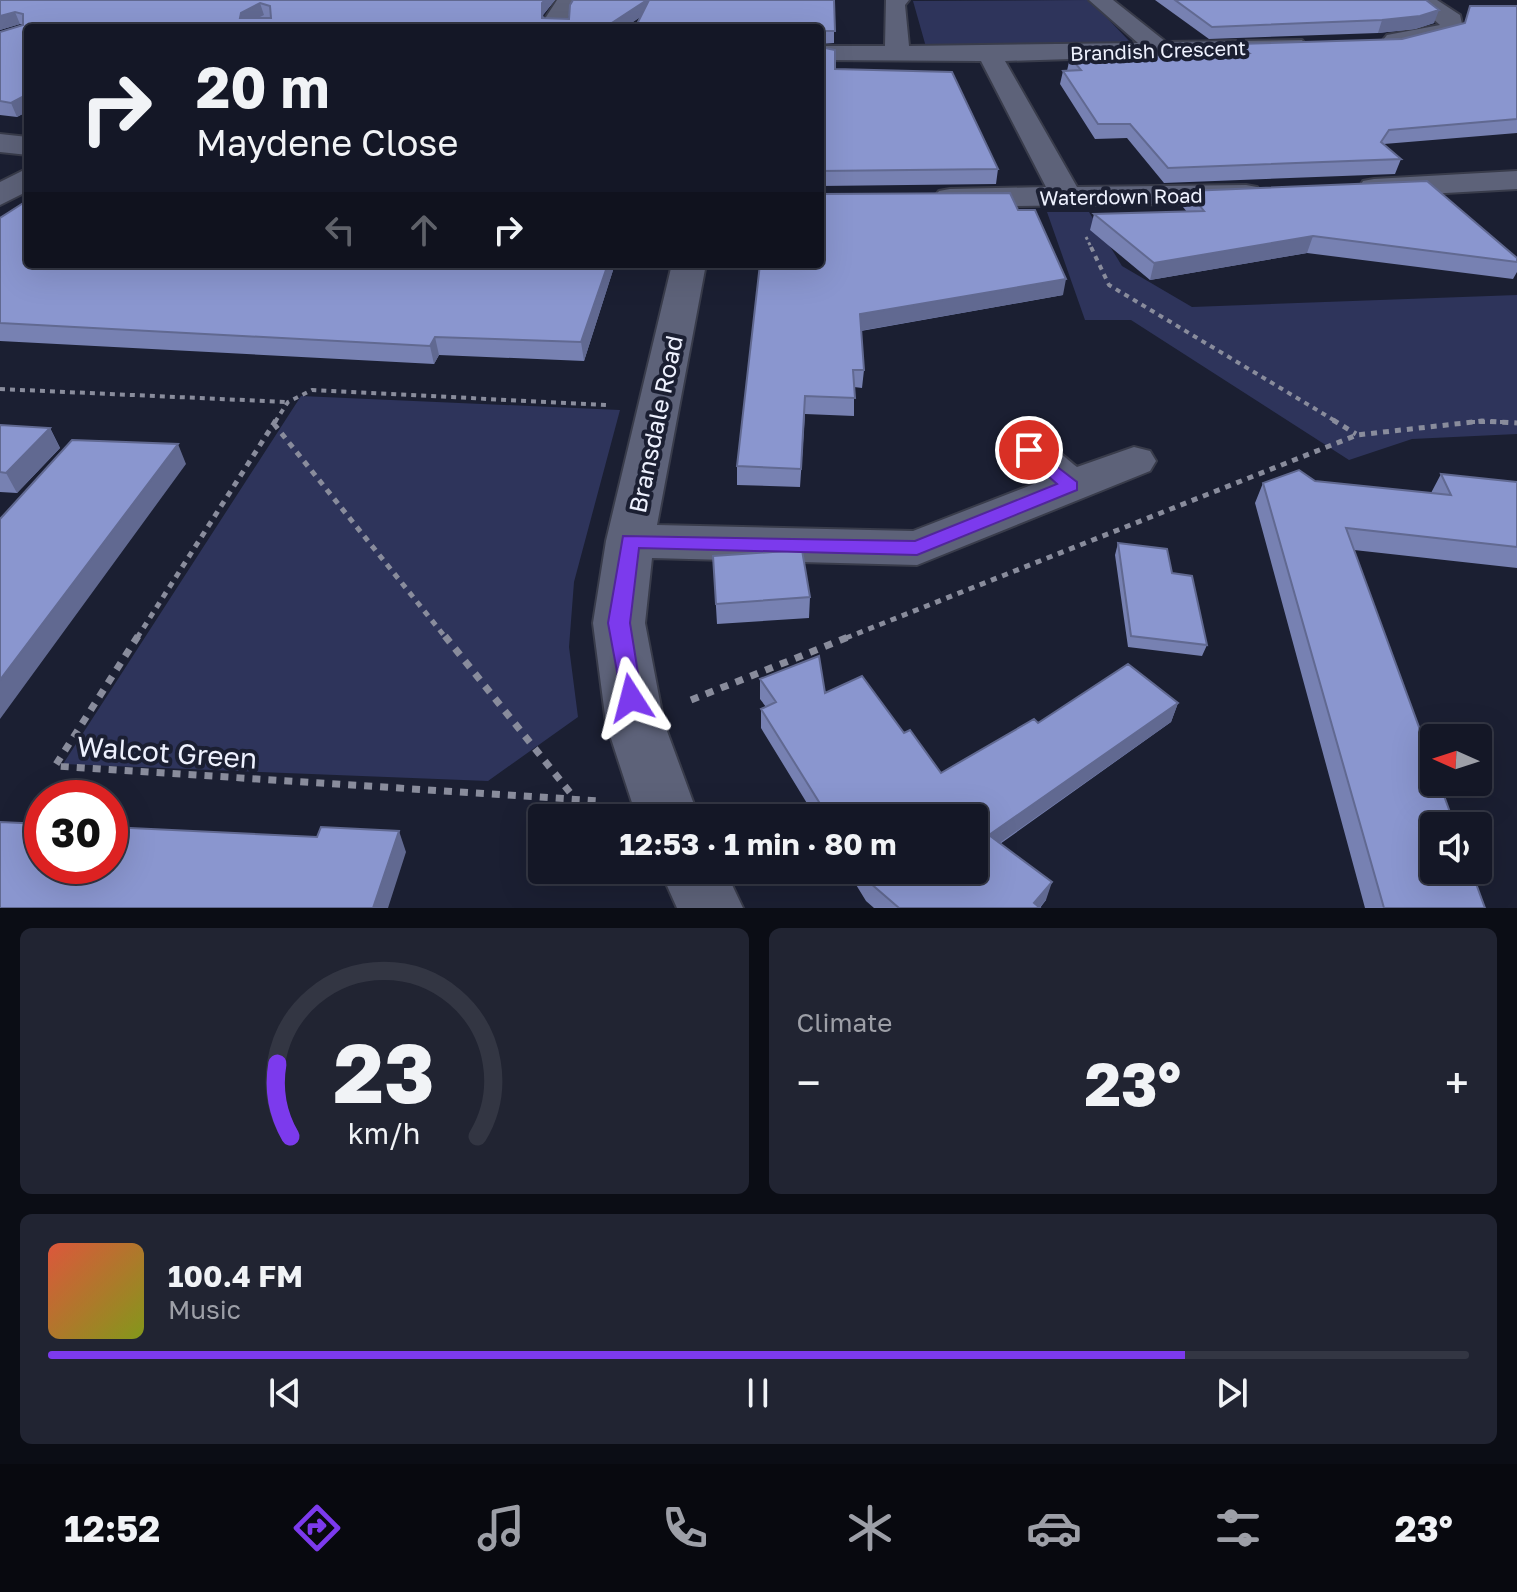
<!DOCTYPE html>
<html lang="en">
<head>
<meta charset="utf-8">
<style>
  :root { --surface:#141726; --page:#212432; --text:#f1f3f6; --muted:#9d9fa7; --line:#333643; --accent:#7c3aed }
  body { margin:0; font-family:"Golos Text",sans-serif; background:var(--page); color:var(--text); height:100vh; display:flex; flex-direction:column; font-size:30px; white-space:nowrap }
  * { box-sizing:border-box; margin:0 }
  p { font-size:26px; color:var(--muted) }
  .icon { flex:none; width:44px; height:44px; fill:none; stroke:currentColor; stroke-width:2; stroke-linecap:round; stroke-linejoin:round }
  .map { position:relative; height:908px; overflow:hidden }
  .drawer { display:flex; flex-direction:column; gap:20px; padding:20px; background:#0b0d15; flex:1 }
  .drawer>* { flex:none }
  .top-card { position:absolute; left:24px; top:24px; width:800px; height:244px; border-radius:8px; box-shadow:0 8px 32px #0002,0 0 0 2px var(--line); background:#141726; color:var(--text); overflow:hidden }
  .needle { width:52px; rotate:273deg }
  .buttons { position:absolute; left:1420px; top:724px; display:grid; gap:16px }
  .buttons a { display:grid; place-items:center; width:72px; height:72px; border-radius:8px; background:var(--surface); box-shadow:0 8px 32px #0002,0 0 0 2px var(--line); font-size:40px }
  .speed { position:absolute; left:24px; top:780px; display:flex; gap:16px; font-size:40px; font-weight:700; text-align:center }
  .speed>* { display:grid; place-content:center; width:104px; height:104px; border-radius:50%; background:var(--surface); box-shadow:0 8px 32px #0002,0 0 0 2px var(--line); line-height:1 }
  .speed .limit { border:12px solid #d22; background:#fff; color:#111 }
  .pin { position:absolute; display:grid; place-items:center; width:68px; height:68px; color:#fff; margin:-34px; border:4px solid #fff; border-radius:50%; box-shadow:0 2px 8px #0007 }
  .me { position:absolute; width:88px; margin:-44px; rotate:351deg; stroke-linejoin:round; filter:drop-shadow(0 0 6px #0008) }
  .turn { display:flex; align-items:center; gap:28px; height:168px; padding:0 40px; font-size:36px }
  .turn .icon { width:104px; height:104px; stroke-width:2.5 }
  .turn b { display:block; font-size:56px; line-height:68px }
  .lanes { display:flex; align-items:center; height:76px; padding:0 40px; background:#0003; justify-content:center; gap:40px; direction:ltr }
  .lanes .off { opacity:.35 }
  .big { font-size:60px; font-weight:700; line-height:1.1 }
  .drawer .card { flex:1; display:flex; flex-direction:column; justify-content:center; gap:12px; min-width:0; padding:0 28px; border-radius:12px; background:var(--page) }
  .drawer .dial { align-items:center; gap:0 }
  .dial svg { height:208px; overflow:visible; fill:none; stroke:var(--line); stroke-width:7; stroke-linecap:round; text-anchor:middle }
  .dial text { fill:var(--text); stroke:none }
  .song { display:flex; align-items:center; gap:24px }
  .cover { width:96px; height:96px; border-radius:12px; background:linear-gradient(135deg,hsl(10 70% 55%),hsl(70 70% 35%)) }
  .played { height:8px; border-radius:4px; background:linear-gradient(90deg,var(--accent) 80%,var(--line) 80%) }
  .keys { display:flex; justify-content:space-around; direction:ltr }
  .heat { display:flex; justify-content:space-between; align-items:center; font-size:44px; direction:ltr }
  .drawer .tiles { flex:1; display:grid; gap:20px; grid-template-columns:1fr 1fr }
  .card:last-child { grid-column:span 2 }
  .trip { position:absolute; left:528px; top:804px; width:460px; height:80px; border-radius:8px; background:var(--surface); box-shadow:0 8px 32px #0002,0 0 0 2px var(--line); font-weight:700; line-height:80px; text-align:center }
  .dock { display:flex; height:128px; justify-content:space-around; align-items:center; background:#08090f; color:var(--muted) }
  .dock .icon { width:56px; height:56px }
  .dock .selected { color:var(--accent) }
  .dock b { font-size:36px; color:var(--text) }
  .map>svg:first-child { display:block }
  .green { fill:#2e345b }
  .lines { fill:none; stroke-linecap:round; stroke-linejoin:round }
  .street-casing { stroke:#393c4b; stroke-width:4 }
  .path-far3 { stroke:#898c9c; stroke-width:3; stroke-dasharray:3 3; stroke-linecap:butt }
  .path-far2 { stroke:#898c9c; stroke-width:4; stroke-dasharray:5 5; stroke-linecap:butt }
  .path-far1 { stroke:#898c9c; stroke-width:5; stroke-dasharray:6 6; stroke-linecap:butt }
  .path { stroke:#898c9c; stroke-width:7; stroke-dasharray:8 8; stroke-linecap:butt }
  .street { fill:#5d6279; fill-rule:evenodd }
  .wall { fill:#7781b2 }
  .shaded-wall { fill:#616991 }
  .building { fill:#8a96cf; stroke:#616991; stroke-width:2; fill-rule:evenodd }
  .route { fill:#7c3aed; stroke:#51269a; stroke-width:2 }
  .labels { text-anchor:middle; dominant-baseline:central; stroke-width:8; stroke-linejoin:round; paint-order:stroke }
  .far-street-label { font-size:20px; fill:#eef1fe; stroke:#1b1f32 }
  .street-label { font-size:24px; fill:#eef1fe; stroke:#1b1f32 }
  .near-street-label { font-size:28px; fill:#eef1fe; stroke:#1b1f32 }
</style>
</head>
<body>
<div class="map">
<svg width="1517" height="908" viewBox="0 0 1517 908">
  <rect width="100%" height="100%" fill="#1b1f32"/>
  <path class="green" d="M 1090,0 L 1132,44 L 926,47 L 913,1 Z
    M 1047,212 L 1089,212 L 1122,266 L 1192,307 L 1517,295 L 1517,434 L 1412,439 L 1349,460 L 1131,320 L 1085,320 Z
    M 301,396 L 620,410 L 574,582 L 569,647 L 578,717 L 488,781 L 63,764 Z"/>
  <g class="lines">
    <defs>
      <path id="street" d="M 557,0 L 579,0 L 568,17 L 570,28 L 546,28 L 546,17 Z
        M 886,0 L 909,0 L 905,5 L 909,46 L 1138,43 L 1089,0 L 1113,0 L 1166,42 L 1302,40 L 1306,45 L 1302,50 L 1294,52 L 1005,61 L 1077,187 L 1246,185 L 1257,187 L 1262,194 L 1257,201 L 1246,203 L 950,207 L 939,205 L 934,198 L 939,191 L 950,189 L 1046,187 L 981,61 L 820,60 L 820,46 L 885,46 Z
        M 1412,0 L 1437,0 L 1460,15 L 1463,28 L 1439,41 L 1387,45 L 1383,40 L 1387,35 L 1440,25 Z
        M 0,134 L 28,137 L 28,155 L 0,152 Z
        M 28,168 L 28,191 L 0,205 L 0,182 Z
        M 1517,171 L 1517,189 L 1374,197 L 1363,195 L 1359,188 L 1363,181 L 1374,179 Z
        M 672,264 L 706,264 L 657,525 L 913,531 L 1039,482 L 1007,450 L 1014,440 C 1042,433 1056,450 1077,467 L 1134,447 L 1150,451 L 1156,461 L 1150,471 L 917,565 L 652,558 L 645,623 L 664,723 L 699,818 L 637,818 L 606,723 L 593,623 L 606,541 Z
        M 660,870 L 725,870 L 743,908 L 677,908 Z"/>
    </defs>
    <use href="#street" class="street-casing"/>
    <path class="path-far3" d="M 1086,237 L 1092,249"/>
    <path class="path-far2" d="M 1091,247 L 1109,285 L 1337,422
      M 0,389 L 287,402
      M 275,422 L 288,402 L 312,390 L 606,405
      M 1470,422 L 1505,422"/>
    <path class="path-far1" d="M 1333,420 L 1356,434
      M 274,424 L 446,638
      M 137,638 L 276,420
      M 846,638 L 1357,435 L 1482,421 L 1517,423"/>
    <path class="path" d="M 138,636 L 55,766 L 601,801
      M 445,636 L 576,800
      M 691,700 L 851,636"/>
    <use href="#street" class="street"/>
  </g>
  <path class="wall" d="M 0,0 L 555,0 L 543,15 L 544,18 L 569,19 L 570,5 L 573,0 L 834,0 L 834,43 L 820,44 L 820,28 L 635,28 L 640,17 L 624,28 L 28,28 L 28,111 L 17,117 L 0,115 L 0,32 L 23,25 L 20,24 L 0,30 Z
    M 1155,0 L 1426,0 L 1434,23 L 1415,29 L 1378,33 L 1209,39 Z
    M 1517,6 L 1517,133 L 1384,144 L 1401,159 L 1395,174 L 1164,183 L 1127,138 L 1095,139 L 1060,84 L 1063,71 L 1067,71 L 1070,57 L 1234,53 L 1237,44 L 1402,39 L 1464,23 Z
    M 820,48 L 835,69 L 998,169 L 996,184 L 820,186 Z
    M 1188,191 L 1517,258 L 1517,272 L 1513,279 L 1307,253 L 1150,280 L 1090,230 L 1094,214 L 1187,212 L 1183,207 Z
    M 0,218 L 615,264 L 584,361 L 439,355 L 434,364 L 0,341 Z
    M 760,264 L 1063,295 L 861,331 L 864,370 L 862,388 L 854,387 L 854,416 L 805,414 L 800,487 L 737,485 L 737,466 Z
    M 0,425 L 50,428 L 60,448 L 17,493 L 0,492 Z
    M 1441,474 L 1517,482 L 1517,568 L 1354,550 L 1485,908 L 1365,908 L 1255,503 L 1263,483 L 1315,481 L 1431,493 Z
    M 1118,543 L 1172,573 L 1207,645 L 1202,656 L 1128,647 L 1115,555 Z
    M 713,556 L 810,597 L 809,618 L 717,624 Z
    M 760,679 L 825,693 L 904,733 L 941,773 L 1038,723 L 1178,703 L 1171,722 L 1000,844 L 1046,900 L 1040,908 L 874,908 L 866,901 L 847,870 L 974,870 L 974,818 L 816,818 L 761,728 L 761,709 L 766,707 L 760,699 Z"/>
  <path class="shaded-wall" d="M 545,0 L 555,0 L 543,15 L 544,28 L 542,3 Z
    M 647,0 L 650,0 L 651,10 L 624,28 L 604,28 Z
    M 260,3 L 264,15 L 244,25 L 240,18 L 241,13 Z
    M 1439,10 L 1434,23 L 1415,29 L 1378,33 L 1382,20 Z
    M 15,12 L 20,24 L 0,30 L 0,16 Z
    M 28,94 L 28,111 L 17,117 L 11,103 Z
    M 1313,236 L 1307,253 L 1150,280 L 1154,263 Z
    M 608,264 L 615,264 L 584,361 L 581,342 Z
    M 1066,279 L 1063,295 L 859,331 L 860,314 Z
    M 435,337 L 439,355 L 434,364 L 430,346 Z
    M 50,428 L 60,448 L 17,493 L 6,473 Z
    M 178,444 L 186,464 L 0,719 L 0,680 Z
    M 1178,703 L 1171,722 L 984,854 L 989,835 Z
    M 399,831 L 406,852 L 388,908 L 373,908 Z
    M 1052,882 L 1046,900 L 1039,908 L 1034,903 Z"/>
  <path class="building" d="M 0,0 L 545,0 L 542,3 L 542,18 L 569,19 L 570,5 L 573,0 L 647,0 L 604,28 L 28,28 L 28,94 L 11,103 L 0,101 L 0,32 L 23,25 L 23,14 L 15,12 L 0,16 ZM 260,3 L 270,6 L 271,18 L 240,18 L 241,13 Z
    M 649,0 L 834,0 L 835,31 L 820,31 L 820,28 L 635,28 Z
    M 1175,0 L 1426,0 L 1439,10 L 1420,16 L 1382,20 L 1212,27 Z
    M 1470,6 L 1517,6 L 1517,119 L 1389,130 L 1381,142 L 1401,159 L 1168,168 L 1130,124 L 1098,124 L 1063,71 L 1081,70 L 1070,57 L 1249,53 L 1237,44 L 1402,39 L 1465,23 Z
    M 820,47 L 835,50 L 835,69 L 952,72 L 998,169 L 821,171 L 820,177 Z
    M 1427,181 L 1517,258 L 1517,262 L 1313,236 L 1154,263 L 1094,214 L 1204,211 L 1188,191 Z
    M 1010,193 L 1018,210 L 1035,210 L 1066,279 L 860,314 L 864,370 L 853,370 L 855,398 L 805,396 L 801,469 L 737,466 L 760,264 L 820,264 L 820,194 Z
    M 28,200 L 28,264 L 608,264 L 581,342 L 435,337 L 430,346 L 0,323 L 0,218 Z
    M 0,425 L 50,428 L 6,473 L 0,472 Z
    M 72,440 L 178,444 L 0,680 L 0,519 Z
    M 1299,470 L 1315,481 L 1451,495 L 1441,474 L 1517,482 L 1517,547 L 1346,528 L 1434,768 L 1434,782 L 1439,782 L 1455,826 L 1434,826 L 1434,870 L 1471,870 L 1485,908 L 1384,908 L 1263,483 Z
    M 1118,543 L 1167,549 L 1172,573 L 1192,576 L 1207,645 L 1131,636 Z
    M 802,550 L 810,597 L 716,604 L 713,556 Z
    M 819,656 L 825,693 L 862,676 L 904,733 L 910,730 L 941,773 L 1034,719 L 1038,723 L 1128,664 L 1178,703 L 989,835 L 1052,882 L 1034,903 L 1040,908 L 899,908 L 869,882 L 861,870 L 974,870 L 974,818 L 829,818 L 761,709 L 776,702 L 760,679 Z
    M 0,822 L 42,824 L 42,866 L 110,866 L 110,827 L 317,837 L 321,827 L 399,831 L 373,908 L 0,908 Z"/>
  <path class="route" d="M 1029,445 L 1077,482 L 1077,490 L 917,555 L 639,548 L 630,623 L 642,698 L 639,704 L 623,704 L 608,623 L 623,536 L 915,541 L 1057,484 L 1023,454 L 1023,446 Z"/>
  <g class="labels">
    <g class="far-street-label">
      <text transform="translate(1158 50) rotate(-2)">Brandish Crescent</text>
      <text transform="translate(1121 196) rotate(-1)">Waterdown Road</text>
    </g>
    <g class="street-label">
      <text transform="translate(655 424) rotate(-78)">Bransdale Road</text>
    </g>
    <g class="near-street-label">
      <text transform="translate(167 752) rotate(4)">Walcot Green</text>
    </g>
  </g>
</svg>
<div class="buttons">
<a><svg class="needle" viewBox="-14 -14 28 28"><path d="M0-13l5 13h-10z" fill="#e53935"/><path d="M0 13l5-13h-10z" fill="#9d9fa7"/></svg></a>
<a><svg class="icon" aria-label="sound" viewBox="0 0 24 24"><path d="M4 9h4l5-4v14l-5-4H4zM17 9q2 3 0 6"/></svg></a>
</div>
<div class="speed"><div class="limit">30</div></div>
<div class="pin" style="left:1029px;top:450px;background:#d93025"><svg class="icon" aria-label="arrive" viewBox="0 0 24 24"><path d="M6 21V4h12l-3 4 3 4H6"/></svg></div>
<svg class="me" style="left:631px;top:698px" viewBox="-20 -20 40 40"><path d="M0-17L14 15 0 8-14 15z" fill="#7c3aed" stroke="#fff" stroke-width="4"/></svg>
<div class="trip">12:53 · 1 min · 80 m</div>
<div class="top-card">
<div class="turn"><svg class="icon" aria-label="right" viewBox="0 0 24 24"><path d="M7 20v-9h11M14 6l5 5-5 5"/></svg><div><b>20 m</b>Maydene Close</div></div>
<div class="lanes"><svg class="icon off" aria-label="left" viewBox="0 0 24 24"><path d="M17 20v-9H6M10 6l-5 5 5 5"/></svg><svg class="icon off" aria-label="ahead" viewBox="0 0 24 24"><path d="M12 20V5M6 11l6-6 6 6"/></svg><svg class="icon" aria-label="right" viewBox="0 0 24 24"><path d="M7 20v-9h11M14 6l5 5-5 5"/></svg></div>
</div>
</div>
<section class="drawer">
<div class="tiles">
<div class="card dial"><svg viewBox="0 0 100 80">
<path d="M14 69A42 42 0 1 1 86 69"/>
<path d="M14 69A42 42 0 0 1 9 41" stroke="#7c3aed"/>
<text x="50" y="56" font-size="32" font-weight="700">23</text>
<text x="50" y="72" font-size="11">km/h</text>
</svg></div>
<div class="card"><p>Climate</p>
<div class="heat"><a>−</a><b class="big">23°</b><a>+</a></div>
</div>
<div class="card">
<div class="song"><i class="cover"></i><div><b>100.4 FM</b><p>Music</p></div></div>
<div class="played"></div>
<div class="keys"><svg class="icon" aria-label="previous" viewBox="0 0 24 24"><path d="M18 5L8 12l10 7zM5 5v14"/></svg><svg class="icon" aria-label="pause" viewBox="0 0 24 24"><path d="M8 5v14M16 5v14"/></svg><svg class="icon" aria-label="next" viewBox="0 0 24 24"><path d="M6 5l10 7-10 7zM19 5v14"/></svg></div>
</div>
</div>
</section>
<nav class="dock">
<b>12:52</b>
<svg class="icon selected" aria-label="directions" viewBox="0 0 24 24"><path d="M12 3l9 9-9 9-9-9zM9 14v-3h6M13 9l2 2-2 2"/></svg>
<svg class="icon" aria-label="music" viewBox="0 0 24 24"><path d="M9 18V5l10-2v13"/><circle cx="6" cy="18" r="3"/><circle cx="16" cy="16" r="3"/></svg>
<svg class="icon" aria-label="phone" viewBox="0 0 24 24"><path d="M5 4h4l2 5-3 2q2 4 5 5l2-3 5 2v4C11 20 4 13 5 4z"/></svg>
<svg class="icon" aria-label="climate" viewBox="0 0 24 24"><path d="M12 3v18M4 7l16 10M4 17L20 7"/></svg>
<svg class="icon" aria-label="car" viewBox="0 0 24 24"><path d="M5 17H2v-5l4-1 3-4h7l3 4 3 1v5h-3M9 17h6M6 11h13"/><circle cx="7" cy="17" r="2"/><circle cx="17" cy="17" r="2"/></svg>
<svg class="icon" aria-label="filters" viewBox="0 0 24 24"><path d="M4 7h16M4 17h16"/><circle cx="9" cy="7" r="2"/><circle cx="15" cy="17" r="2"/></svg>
<b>23°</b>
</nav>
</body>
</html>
